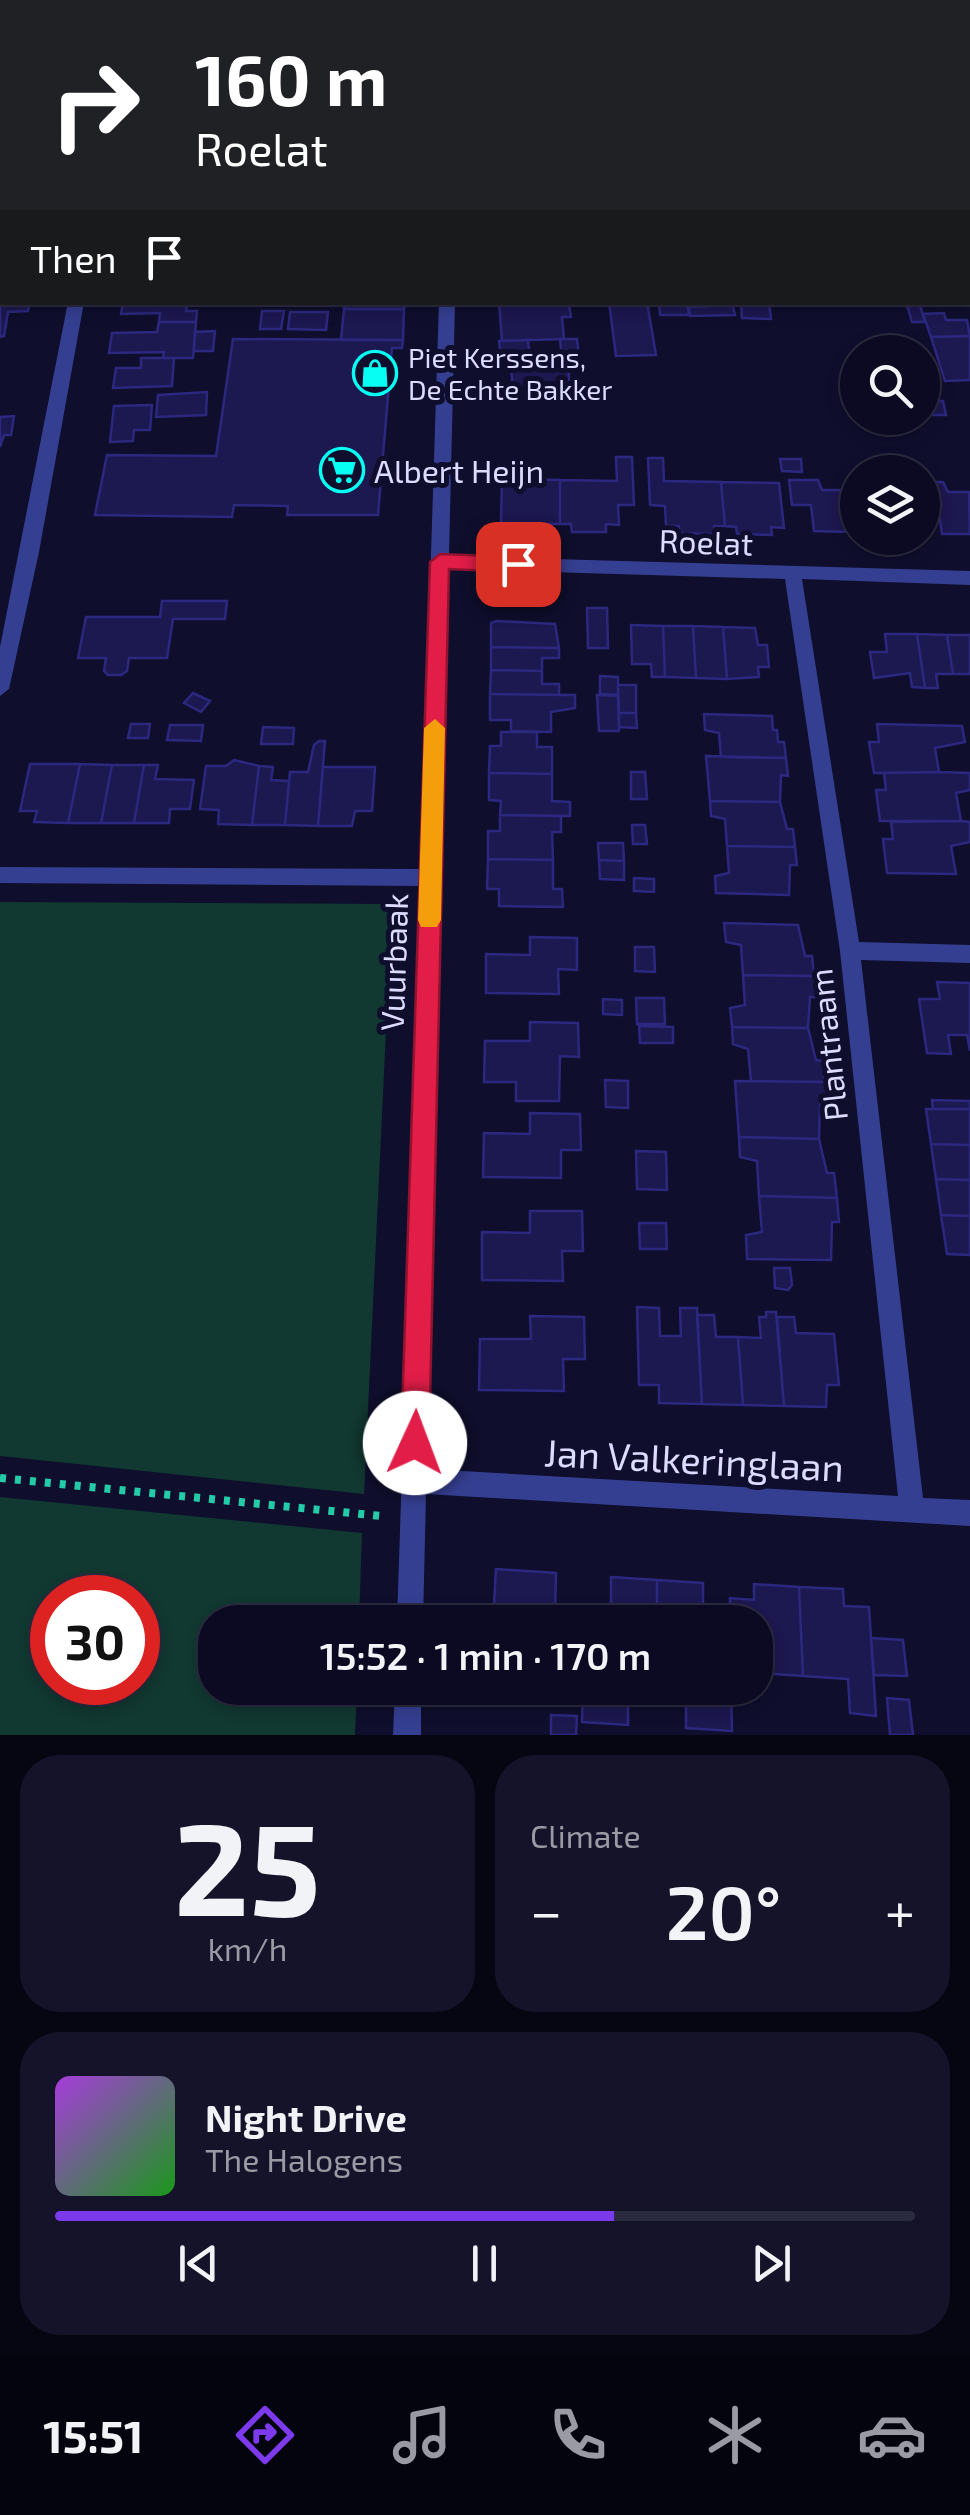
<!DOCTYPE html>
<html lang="en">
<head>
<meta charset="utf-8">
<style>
  :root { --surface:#0b0a22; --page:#14132a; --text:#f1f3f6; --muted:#9a9aa5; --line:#2b2b40; --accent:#7c3aed }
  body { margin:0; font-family:"Exo 2",sans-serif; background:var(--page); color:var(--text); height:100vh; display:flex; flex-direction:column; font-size:38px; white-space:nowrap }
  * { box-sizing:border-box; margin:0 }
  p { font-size:32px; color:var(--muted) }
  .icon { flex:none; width:55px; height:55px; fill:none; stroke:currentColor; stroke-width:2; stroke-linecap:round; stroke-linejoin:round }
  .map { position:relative; height:1735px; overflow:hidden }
  .panel { display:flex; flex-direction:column; gap:20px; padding:20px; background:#060613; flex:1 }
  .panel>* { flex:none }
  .hud { position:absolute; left:0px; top:0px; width:970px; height:305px; box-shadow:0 5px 15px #0003,0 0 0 2px var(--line); background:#202124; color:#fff; overflow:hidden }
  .controls { position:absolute; left:840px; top:335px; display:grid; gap:20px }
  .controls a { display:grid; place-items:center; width:100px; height:100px; border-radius:50%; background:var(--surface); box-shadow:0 5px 15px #0003,0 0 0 2px var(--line); font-size:50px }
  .speed { position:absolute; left:30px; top:1575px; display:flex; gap:20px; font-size:50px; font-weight:700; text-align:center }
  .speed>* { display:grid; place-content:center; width:130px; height:130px; border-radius:50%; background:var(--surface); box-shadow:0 5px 15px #0003,0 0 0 2px var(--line); line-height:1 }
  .speed .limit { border:15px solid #d22; background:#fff; color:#111 }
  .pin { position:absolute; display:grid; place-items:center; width:85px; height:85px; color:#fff; margin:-42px; border-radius:20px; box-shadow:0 5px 15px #0006 }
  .me { position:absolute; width:110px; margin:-55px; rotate:2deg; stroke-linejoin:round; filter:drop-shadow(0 0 8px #0008) }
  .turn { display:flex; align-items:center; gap:35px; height:210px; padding:0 30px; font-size:45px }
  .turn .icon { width:130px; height:130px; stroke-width:2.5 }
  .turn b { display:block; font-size:70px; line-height:85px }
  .then { display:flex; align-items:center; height:95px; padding:0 30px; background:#0003; gap:20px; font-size:38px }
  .big { font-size:75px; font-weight:600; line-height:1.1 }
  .panel .card { flex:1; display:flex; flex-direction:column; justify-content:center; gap:15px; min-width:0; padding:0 35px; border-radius:40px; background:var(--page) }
  .panel .dial { align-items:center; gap:0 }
  .dial b { font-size:130px; line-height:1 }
  .song { display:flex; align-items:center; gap:30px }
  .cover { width:120px; height:120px; border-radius:15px; background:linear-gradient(135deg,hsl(280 70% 55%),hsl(120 70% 35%)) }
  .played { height:10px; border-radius:5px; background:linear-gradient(90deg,var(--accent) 65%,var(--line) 65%) }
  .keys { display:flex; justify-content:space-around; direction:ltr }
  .heat { display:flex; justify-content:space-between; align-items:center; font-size:55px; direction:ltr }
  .panel .tiles { flex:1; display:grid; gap:20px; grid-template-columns:1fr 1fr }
  .card:last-child { grid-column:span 2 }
  .trip { position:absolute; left:198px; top:1605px; width:575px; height:100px; border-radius:40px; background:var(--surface); box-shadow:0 5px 15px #0003,0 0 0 2px var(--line); font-weight:600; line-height:100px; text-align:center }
  .dock { display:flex; height:160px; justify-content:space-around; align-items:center; background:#04040e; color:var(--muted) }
  .dock .icon { width:70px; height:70px }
  .dock .current { color:var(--accent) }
  .dock b { font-size:45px; color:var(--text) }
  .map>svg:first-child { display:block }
  .green { fill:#113831; fill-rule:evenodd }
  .building { fill:#1c1850; stroke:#2c287f; stroke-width:2.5 }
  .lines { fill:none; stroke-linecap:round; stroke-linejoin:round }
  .path { stroke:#23cba8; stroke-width:8; stroke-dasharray:6 9; stroke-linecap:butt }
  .street { fill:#353f91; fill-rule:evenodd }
  .route { fill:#e11d48; stroke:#92132f; stroke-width:2.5 }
  .slow { fill:#f59e0b }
  .labels { text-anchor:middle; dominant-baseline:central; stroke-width:10; stroke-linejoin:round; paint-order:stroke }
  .far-poi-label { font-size:28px; fill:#dbdcff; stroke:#0f0e2d; text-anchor:start }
  .poi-label { font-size:32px; fill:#dbdcff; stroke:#0f0e2d; text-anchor:start }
  .street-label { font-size:32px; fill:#dbdcff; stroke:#0f0e2d }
  .near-street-label { font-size:38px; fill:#dbdcff; stroke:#0f0e2d }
</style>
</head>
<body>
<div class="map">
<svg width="970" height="1735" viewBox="0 0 970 1735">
  <rect width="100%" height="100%" fill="#0f0e2d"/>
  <path class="green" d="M 0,902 L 392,904 L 364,1494 L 0,1456 Z
    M 0,1497 L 362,1533 L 359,1622 L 215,1622 L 215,1688 L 357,1688 L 355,1735 L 0,1735 ZM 52,1598 L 138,1598 L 138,1682 L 52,1682 Z"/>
  <path class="building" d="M 0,300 L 29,302 L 28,311 L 8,312 L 4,336 L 0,337 Z
    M 123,302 L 187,304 L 186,311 L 197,311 L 196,322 L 159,322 L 160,313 L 121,314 Z
    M 344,302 L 405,302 L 404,309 L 344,309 Z
    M 499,302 L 569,304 L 571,317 L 562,317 L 564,339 L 502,341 Z
    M 609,302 L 647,302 L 656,355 L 616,356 Z
    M 659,302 L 687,302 L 689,315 L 660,315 Z
    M 708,302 L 732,302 L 735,315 L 690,316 L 689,307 L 709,306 Z
    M 741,302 L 769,302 L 771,319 L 742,318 Z
    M 906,302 L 919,302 L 925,322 L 912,322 Z
    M 344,309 L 404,309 L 403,340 L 341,340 Z
    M 262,311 L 284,311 L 281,329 L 260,329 Z
    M 290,312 L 328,312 L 326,330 L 288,329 Z
    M 944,313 L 946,320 L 967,320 L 970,336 L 931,337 L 923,314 Z
    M 159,322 L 196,322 L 193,358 L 163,358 L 164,352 L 109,353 L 112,333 L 157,332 Z
    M 215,331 L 213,351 L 194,351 L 195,332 Z
    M 970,336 L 970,380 L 945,381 L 931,337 Z
    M 233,339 L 403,340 L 402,348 L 392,348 L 378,515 L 287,515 L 288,506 L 234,505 L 232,517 L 95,515 L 107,455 L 216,456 Z
    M 560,339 L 577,339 L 579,359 L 562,359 Z
    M 528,340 L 530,360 L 567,359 L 570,385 L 533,386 L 533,391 L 513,392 L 510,354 L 502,354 L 501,362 L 499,341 Z
    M 141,358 L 174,358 L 172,386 L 113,388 L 116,368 L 141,368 Z
    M 207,392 L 206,415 L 156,417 L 158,395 Z
    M 922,401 L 943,401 L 946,415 L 922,415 Z
    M 152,405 L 150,430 L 134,430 L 133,441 L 110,442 L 114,406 Z
    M 14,416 L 11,435 L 4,435 L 0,447 L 0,417 Z
    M 616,457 L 632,457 L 634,505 L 618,505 L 619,525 L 606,524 L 606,532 L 572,532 L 571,524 L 560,524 L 560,480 L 617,481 Z
    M 648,458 L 663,458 L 664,481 L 721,482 L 725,526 L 714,526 L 714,534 L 679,533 L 679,526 L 666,526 L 665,506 L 650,505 Z
    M 780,459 L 801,459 L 802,472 L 782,471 Z
    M 502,479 L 560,480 L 560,524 L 548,524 L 548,531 L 514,531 L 514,523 L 501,523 Z
    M 789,480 L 818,480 L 822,490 L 843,490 L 849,532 L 814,531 L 811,505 L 792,505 Z
    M 721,482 L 779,483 L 784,528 L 771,527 L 772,535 L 737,534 L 736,527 L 725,526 Z
    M 922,482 L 943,482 L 948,492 L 969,492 L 970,534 L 942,534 L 938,507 L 922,507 Z
    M 843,490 L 858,491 L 858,532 L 849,532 Z
    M 162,601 L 227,601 L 225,619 L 173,619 L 167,658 L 129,658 L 127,671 L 121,675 L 108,675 L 104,671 L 106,658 L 78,658 L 86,617 L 160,617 Z
    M 587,608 L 607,608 L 608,648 L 588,648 Z
    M 496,621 L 555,624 L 559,648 L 491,647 L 491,623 Z
    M 631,625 L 663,626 L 665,677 L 652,677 L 651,664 L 632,664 Z
    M 663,626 L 693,626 L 696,678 L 665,677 Z
    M 693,626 L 723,627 L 727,679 L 696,678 Z
    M 723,627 L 755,628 L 758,645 L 767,645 L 769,667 L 758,667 L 759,677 L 727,679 Z
    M 885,634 L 917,634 L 925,688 L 912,687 L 910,673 L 874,678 L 870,652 L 887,652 Z
    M 917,634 L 947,635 L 953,674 L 936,674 L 938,688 L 925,688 Z
    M 947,635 L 970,635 L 970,674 L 953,674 Z
    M 491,647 L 559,648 L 559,658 L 542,658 L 542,671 L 491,670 Z
    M 491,670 L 542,671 L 542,684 L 559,684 L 559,695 L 490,694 Z
    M 600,676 L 618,677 L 618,695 L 600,694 Z
    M 618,685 L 636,685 L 636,713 L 619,713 Z
    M 193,693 L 210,701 L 201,712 L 184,703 Z
    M 490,694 L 575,695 L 575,708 L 551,712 L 551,732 L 511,731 L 511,720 L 490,720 Z
    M 597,695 L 618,696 L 619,731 L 599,731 Z
    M 619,713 L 636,713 L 637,728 L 619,727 Z
    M 704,714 L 772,716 L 773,730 L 777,730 L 778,742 L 784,742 L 786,758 L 721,757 L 719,733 L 705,730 Z
    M 131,724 L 150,724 L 148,738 L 128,738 Z
    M 877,724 L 962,726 L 965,742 L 935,748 L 939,772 L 874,773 L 869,742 L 879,742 Z
    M 170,725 L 203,725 L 201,741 L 167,740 Z
    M 263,727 L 294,728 L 293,744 L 261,744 Z
    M 501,732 L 537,732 L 537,747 L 552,747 L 552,774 L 489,773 L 490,746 L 501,746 Z
    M 319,741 L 325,741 L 318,826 L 285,825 L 290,772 L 308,772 L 314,745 Z
    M 706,756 L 786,758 L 788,776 L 781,775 L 780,802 L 710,801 Z
    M 234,760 L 259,766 L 252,825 L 218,824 L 219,810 L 200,809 L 206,766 L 226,766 Z
    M 30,764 L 80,764 L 68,823 L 34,822 L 37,811 L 20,811 Z
    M 80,764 L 112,765 L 101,823 L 68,823 Z
    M 112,765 L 144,765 L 134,823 L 101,823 Z
    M 144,765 L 158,765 L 155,779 L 194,780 L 190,809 L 170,809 L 169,823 L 134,823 Z
    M 259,766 L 273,767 L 271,780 L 289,781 L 285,825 L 252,825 Z
    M 323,767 L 375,767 L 372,811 L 355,811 L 352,826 L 318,826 Z
    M 631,772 L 645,772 L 647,799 L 631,799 Z
    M 939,772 L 970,773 L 970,790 L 956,793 L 961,821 L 880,821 L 876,790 L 886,790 L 884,773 Z
    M 489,773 L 552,774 L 552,801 L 570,802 L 570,816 L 500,815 L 501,801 L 489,800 Z
    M 710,801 L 780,802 L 787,829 L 793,829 L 795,847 L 727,846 L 725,819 L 711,816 Z
    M 500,815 L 561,816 L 561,832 L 552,832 L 553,860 L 488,859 L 488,831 L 500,831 Z
    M 961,821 L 970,822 L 970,842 L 951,846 L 956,874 L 887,873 L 883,839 L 893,839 L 891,822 Z
    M 632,825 L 645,825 L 647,844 L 633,844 Z
    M 598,843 L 623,843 L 624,861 L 599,860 Z
    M 727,846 L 795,847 L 797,865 L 790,865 L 789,895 L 716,893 L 715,876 L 729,873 Z
    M 488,859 L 553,860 L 553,889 L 562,889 L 563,907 L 499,906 L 499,889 L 487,889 Z
    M 599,860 L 624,861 L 624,880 L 600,879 Z
    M 634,878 L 654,879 L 654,892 L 634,891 Z
    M 724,923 L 798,925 L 805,956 L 812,956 L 814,976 L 743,975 L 741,945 L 726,942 Z
    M 530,937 L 577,938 L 577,970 L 558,969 L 559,994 L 486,993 L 486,954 L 530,955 Z
    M 635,947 L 654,947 L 655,972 L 635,971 Z
    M 743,975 L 814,976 L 816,997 L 810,997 L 808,1028 L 732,1027 L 730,1008 L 745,1005 Z
    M 937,982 L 970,983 L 970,1051 L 967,1035 L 948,1035 L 951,1054 L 927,1053 L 919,999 L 940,999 Z
    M 636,998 L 664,998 L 665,1024 L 637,1024 Z
    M 603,999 L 622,1000 L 622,1015 L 603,1014 Z
    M 530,1022 L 578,1023 L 579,1057 L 560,1056 L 559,1101 L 516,1101 L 516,1082 L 484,1082 L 485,1041 L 530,1041 Z
    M 639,1026 L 673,1027 L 673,1043 L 640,1043 Z
    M 732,1027 L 808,1028 L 816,1060 L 823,1061 L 825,1082 L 751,1081 L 748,1049 L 733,1044 Z
    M 605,1080 L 628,1081 L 628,1108 L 606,1107 Z
    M 735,1081 L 825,1082 L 827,1105 L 820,1104 L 819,1139 L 739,1137 Z
    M 932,1100 L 970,1101 L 970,1109 L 933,1109 Z
    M 926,1109 L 970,1109 L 970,1145 L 931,1144 Z
    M 530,1113 L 580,1114 L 581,1150 L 561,1150 L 561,1178 L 483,1177 L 484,1133 L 530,1134 Z
    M 739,1137 L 819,1139 L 827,1173 L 834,1173 L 837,1198 L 759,1196 L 757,1161 L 740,1157 Z
    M 931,1144 L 970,1145 L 970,1180 L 936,1179 Z
    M 636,1151 L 666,1152 L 667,1190 L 637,1189 Z
    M 936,1179 L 970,1180 L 970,1216 L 941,1215 Z
    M 759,1196 L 837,1198 L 839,1222 L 832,1222 L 831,1260 L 747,1259 L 746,1235 L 762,1232 Z
    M 530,1211 L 582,1211 L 583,1251 L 562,1251 L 563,1281 L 482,1280 L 482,1232 L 530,1233 Z
    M 941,1215 L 970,1216 L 970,1255 L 947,1254 Z
    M 639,1223 L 666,1223 L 667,1249 L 640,1249 Z
    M 774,1268 L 790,1268 L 792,1285 L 788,1290 L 775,1288 Z
    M 637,1307 L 659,1308 L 660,1336 L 681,1336 L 680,1308 L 697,1308 L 702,1404 L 659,1403 L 659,1385 L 639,1385 Z
    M 766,1312 L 776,1312 L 784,1406 L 743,1405 L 738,1337 L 761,1338 L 759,1317 L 766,1317 Z
    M 697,1315 L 714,1315 L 716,1337 L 738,1337 L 743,1405 L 702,1404 Z
    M 530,1316 L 584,1317 L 585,1359 L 563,1359 L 564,1391 L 479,1390 L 480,1339 L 531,1339 Z
    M 777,1317 L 794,1317 L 796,1333 L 834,1334 L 839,1385 L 827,1385 L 826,1407 L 784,1406 Z
    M 496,1569 L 556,1573 L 555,1613 L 583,1616 L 583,1622 L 493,1622 Z
    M 611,1577 L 657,1580 L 657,1622 L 584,1622 L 585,1606 L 611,1607 Z
    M 657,1580 L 703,1583 L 703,1622 L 657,1622 Z
    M 754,1584 L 799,1587 L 803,1676 L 758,1673 L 755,1684 L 755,1622 L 730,1622 L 730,1598 L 754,1600 Z
    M 799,1587 L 843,1589 L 844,1606 L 869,1607 L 876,1716 L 850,1713 L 848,1679 L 803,1676 Z
    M 871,1638 L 903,1640 L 907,1676 L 874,1675 Z
    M 583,1688 L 628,1688 L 628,1725 L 582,1722 Z
    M 686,1688 L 731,1688 L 732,1731 L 686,1728 Z
    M 887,1698 L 909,1700 L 913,1735 L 890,1735 Z
    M 551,1715 L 577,1716 L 576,1735 L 551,1735 Z"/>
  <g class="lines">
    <path class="path" d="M 0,1478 L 381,1516"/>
    <path class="street" d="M 549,0 L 561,0 L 561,2 L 549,2 Z
      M 968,3 L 970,3 L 970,11 L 968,11 Z
      M 0,204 L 2,204 L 2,212 L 0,212 Z
      M 968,210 L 970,210 L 970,220 L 968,219 Z
      M 68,302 L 84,302 L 39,552 L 9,689 L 0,696 L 0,647 Z
      M 439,302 L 455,302 L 449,556 L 970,571 L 970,585 L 802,579 L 859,942 L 970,945 L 970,963 L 861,960 L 923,1498 L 970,1500 L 970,1526 L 426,1494 L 423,1622 L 397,1622 L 421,886 L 0,883 L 0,867 L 421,869 ZM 448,569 L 785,579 L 840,951 L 898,1496 L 427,1469 Z
      M 395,1688 L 421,1688 L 421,1735 L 393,1735 Z"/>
  </g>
  <path class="route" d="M 440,554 L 518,557 L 528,564 L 518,572 L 449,569 L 429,1443 L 425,1453 L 415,1457 L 405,1453 L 401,1443 L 430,562 Z"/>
  <path class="slow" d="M 435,719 L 445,728 L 441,920 L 437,927 L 421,927 L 418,920 L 424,728 Z"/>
  <defs>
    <symbol id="shop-ring" viewBox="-11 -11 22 22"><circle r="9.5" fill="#0f0e2d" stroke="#07fff3" stroke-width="1.5"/><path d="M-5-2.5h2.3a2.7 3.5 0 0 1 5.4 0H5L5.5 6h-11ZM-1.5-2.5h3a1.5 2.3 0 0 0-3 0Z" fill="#07fff3"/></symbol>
    <symbol id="supermarket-ring" viewBox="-11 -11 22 22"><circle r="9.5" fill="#0f0e2d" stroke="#07fff3" stroke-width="1.5"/><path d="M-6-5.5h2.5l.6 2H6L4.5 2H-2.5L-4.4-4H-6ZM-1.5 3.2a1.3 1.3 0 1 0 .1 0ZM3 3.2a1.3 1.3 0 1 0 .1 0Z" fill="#07fff3"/></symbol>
  </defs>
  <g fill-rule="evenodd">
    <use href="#shop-ring" x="350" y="348" width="50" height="50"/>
    <use href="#supermarket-ring" x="317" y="445" width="50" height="50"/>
  </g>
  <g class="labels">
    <g class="far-poi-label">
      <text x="408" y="357">Piet Kerssens,<tspan x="408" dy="32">De Echte Bakker</tspan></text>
    </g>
    <g class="poi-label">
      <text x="374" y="470">Albert Heijn</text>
    </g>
    <g class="street-label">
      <text transform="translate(706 541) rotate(2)">Roelat</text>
      <text transform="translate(393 962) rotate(-88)">Vuurbaak</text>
      <text transform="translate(827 1045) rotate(-96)">Plantraam</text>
    </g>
    <g class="near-street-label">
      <text transform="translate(694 1459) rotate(3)">Jan Valkeringlaan</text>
    </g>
  </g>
</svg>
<div class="controls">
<a><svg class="icon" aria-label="search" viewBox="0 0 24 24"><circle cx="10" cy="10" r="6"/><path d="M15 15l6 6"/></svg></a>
<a><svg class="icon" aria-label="layers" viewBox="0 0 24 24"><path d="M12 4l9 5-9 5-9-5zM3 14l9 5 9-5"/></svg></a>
</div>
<div class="speed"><div class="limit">30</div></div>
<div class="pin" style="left:518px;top:564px;background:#d93025"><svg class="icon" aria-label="arrive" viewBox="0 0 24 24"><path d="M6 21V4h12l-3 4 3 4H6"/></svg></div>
<svg class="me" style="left:415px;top:1443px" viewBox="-20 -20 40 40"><circle r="19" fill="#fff"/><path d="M0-13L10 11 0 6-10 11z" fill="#e11d48"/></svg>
<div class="trip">15:52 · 1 min · 170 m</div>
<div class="hud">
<div class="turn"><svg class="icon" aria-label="right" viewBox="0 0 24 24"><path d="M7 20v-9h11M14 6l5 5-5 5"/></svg><div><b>160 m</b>Roelat</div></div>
<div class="then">Then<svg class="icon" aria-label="arrive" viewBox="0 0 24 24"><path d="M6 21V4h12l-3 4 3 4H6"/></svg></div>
</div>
</div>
<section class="panel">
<div class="tiles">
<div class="card dial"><b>25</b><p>km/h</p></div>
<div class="card"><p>Climate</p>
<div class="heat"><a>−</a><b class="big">20°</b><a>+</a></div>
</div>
<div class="card">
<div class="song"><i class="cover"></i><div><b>Night Drive</b><p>The Halogens</p></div></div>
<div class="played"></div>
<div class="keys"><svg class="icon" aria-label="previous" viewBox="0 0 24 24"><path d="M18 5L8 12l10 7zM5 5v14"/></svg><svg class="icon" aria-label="pause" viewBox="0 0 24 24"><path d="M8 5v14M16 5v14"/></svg><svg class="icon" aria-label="next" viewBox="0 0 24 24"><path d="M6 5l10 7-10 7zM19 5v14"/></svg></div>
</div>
</div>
</section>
<nav class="dock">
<b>15:51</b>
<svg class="icon current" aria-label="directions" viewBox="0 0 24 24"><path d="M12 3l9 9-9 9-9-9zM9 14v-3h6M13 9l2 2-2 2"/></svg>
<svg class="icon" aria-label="music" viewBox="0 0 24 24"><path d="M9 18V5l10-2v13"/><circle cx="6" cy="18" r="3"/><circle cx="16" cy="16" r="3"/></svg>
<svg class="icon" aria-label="phone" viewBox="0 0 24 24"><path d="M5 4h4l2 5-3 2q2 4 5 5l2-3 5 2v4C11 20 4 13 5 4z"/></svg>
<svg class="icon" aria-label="climate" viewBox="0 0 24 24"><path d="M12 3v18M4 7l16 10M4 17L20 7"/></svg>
<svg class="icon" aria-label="car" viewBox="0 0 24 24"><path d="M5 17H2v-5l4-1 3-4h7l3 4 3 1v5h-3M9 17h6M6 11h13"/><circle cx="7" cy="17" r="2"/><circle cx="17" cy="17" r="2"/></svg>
</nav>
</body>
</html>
